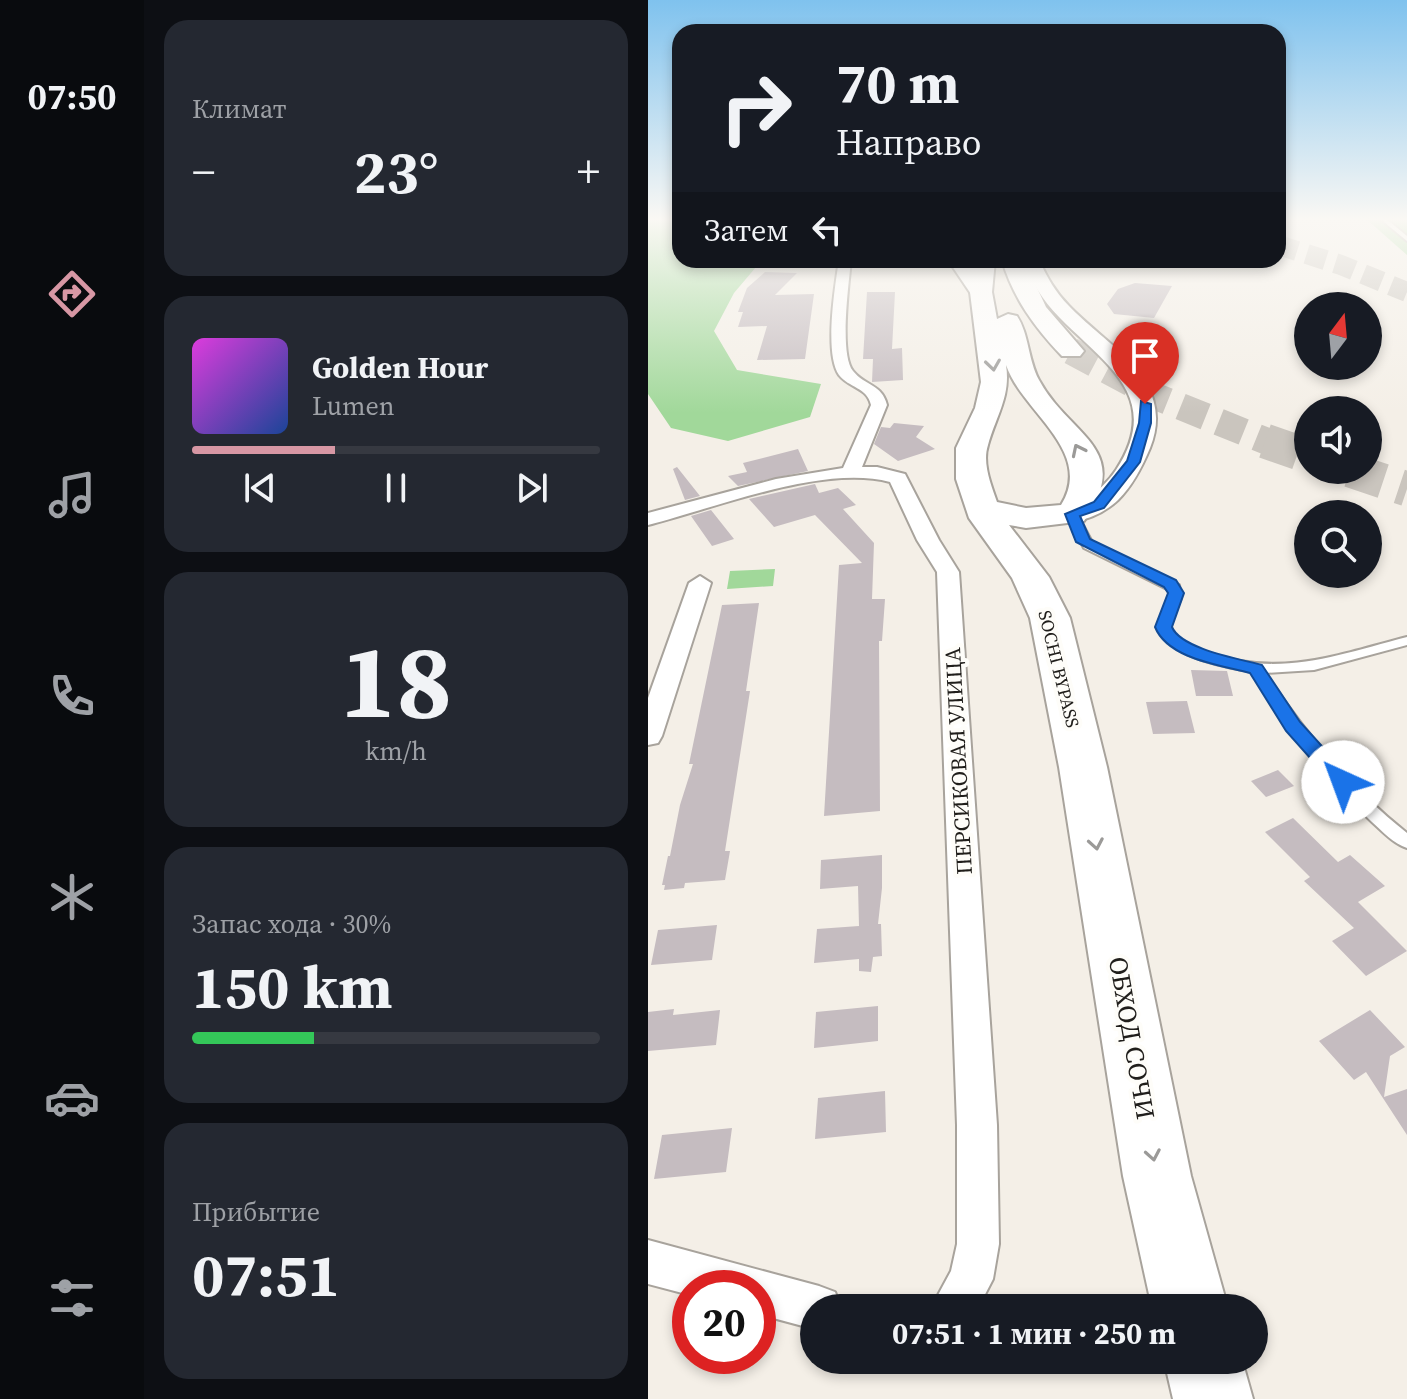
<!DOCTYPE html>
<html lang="ru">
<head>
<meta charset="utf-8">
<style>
  :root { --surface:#171b24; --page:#242831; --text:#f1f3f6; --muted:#9ea1a6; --line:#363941; --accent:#d797a4 }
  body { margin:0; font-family:"Source Serif 4",serif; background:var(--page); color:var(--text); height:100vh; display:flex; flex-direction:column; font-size:30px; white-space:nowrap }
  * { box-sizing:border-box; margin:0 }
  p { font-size:26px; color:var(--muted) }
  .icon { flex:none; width:44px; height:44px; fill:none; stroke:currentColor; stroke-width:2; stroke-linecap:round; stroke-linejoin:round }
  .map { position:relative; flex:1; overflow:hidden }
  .side { display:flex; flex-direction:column; gap:20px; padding:20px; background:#0d0f14; width:504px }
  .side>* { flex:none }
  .guide { position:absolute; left:24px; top:24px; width:614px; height:244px; border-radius:24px; box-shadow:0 4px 12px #0003; background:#171b24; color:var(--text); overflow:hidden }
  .needle { width:52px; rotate:16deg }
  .buttons { position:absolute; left:646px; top:292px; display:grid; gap:16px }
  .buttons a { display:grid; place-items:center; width:88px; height:88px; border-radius:50%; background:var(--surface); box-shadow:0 4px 12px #0003; font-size:40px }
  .speed { position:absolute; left:24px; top:1270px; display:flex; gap:16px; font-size:40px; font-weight:700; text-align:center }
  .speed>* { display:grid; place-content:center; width:104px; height:104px; border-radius:50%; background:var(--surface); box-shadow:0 4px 12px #0003; line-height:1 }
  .speed .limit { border:12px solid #d22; background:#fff; color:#111 }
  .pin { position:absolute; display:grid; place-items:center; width:68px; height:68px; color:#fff; margin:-82px -34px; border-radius:50% 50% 50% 0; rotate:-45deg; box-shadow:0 0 8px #0007 }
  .pin .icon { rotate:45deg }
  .me { position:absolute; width:88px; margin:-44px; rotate:317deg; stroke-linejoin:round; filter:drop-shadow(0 0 6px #0008) }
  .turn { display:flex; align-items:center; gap:28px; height:168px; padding:0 32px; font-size:36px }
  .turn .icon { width:104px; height:104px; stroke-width:2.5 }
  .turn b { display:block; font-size:56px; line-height:68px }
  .then { display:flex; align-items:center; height:76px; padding:0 32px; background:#0003; gap:16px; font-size:30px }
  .big { font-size:60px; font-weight:700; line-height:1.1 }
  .side .tile { flex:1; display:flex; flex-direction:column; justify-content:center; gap:12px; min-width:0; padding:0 28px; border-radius:24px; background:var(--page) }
  .side .dial { align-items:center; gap:0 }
  .dial b { font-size:104px; line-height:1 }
  .song { display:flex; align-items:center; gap:24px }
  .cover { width:96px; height:96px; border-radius:12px; background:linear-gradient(135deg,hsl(300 70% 55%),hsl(220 70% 35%)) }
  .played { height:8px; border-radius:4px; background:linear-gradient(90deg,var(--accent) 35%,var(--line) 35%) }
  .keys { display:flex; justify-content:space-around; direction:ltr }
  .heat { display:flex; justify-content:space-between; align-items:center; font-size:44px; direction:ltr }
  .charge { height:12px; border-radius:6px; background:linear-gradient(90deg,#34c759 30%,var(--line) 0) }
  .trip { position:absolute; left:152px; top:1294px; width:468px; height:80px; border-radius:40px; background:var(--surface); box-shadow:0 4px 12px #0003; font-weight:700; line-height:80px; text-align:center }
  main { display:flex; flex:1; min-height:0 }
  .dock { display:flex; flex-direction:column; width:144px; justify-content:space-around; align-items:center; background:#090b0e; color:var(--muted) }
  .dock .icon { width:56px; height:56px }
  .dock .selected { color:var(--accent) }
  .dock b { font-size:36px; color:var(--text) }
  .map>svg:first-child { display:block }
  .green { fill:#a1d89a }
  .building { fill:#c5bcc0 }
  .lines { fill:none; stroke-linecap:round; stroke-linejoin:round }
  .primary-tunnel { stroke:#cac5be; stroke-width:20; stroke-dasharray:20 10; stroke-linecap:butt }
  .trunk-tunnel-far1 { stroke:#cac5be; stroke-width:27; stroke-dasharray:27 14; stroke-linecap:butt }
  .trunk-tunnel { stroke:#cac5be; stroke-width:35; stroke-dasharray:35 17; stroke-linecap:butt }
  .service-casing { stroke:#a8a39c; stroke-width:4 }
  .minor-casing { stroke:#a8a39c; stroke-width:4 }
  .tertiary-casing { stroke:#a8a39c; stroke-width:4 }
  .primary-casing { stroke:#a8a39c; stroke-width:4 }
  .trunk-casing { stroke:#a8a39c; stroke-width:4 }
  .service { fill:#fff; fill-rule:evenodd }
  .minor { fill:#fff; fill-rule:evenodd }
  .tertiary { fill:#fff; fill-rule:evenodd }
  .primary { fill:#fff; fill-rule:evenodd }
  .trunk { fill:#fff; fill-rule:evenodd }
  .oneway { stroke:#9b9a98 }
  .route { fill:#1a73e8; stroke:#114b97; stroke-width:2 }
  .labels { text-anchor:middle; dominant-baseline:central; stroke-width:8; stroke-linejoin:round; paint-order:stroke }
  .far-street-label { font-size:18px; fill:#201e1b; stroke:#fefdf9 }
  .street-label { font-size:22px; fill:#201e1b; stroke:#fefdf9 }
  .near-street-label { font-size:26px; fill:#201e1b; stroke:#fefdf9 }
</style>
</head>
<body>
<main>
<nav class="dock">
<b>07:50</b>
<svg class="icon selected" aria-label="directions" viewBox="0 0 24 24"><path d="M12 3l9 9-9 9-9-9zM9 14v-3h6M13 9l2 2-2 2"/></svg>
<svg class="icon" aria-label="music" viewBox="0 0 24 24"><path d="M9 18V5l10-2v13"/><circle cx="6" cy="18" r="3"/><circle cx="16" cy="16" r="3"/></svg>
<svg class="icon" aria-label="phone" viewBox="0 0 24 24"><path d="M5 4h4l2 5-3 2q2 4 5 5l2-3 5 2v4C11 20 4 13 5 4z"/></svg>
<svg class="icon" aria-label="climate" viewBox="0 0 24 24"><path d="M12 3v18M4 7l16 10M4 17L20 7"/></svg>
<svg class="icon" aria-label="car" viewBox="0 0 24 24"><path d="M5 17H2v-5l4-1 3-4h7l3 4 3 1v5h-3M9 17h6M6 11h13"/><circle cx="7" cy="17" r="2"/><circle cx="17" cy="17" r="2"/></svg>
<svg class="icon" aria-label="filters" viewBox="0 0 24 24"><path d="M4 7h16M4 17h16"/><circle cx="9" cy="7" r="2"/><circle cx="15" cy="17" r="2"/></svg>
</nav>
<section class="side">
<div class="tile"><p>Климат</p>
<div class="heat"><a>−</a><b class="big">23°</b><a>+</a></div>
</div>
<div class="tile">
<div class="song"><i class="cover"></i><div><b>Golden Hour</b><p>Lumen</p></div></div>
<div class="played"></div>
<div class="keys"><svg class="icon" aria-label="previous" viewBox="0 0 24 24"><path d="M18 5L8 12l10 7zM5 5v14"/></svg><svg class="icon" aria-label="pause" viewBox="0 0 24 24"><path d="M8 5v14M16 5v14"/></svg><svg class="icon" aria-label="next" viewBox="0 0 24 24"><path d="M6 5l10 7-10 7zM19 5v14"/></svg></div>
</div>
<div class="tile dial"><b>18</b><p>km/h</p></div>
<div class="tile"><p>Запас хода · 30%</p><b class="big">150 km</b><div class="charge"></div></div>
<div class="tile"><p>Прибытие</p><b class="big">07:51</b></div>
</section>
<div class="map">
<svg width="759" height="1399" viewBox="0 0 759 1399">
  <rect width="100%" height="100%" fill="#f4efe7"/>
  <path class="green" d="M 716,217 L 759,217 L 759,255 Z
    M 0,218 L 32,222 L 32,260 L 114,260 L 86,293 L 66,331 L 89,370 L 173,384 L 162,417 L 80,441 L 23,428 L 0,394 Z
    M 127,569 L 125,586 L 79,589 L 82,571 Z"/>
  <path class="building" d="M 117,272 L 149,273 L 127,295 L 166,294 L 157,359 L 109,360 L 119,326 L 90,327 L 95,312 L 90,312 L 99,288 Z
    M 487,283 L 524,286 L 506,318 L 466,314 L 459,304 L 470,289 Z
    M 219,292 L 247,292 L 244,349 L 254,348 L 255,380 L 224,382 L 225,359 L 215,359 Z
    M 246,423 L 276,426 L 268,437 L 287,449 L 250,461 L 226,444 L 233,427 L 242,428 Z
    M 150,449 L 160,471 L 90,486 L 80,476 L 99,472 L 95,463 Z
    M 29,467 L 52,496 L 37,500 L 25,469 Z
    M 167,484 L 171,493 L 190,488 L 208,505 L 195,509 L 226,543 L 224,599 L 237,599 L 234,641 L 231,641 L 232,811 L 176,816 L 191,565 L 214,563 L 167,515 L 126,527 L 101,499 Z
    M 63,510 L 86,539 L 64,546 L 43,516 Z
    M 111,603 L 98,691 L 102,691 L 77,851 L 82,851 L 77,880 L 37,883 L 36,888 L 16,890 L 17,885 L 14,885 L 20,856 L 22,856 L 32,805 L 45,764 L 41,764 L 74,605 Z
    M 543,670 L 579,671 L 585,696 L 548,696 Z
    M 539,701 L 547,733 L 505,734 L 498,702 Z
    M 630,770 L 646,786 L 618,797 L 603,781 Z
    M 645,818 L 690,862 L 702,855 L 737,886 L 710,902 L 759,951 L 718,976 L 684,941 L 706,928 L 656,881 L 662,877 L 617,832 Z
    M 234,855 L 234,888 L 230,924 L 233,924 L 234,956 L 225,957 L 223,972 L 211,971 L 211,959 L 166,963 L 169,929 L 211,926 L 210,886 L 172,889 L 173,860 Z
    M 69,925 L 64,960 L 3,965 L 10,930 Z
    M 230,1006 L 230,1041 L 166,1048 L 168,1012 Z
    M 26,1009 L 25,1015 L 72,1010 L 68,1045 L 0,1051 L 0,1012 Z
    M 722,1010 L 757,1047 L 742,1056 L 736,1097 L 759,1089 L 759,1135 L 718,1072 L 706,1080 L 671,1041 Z
    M 237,1091 L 238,1132 L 167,1139 L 170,1098 Z
    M 84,1128 L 78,1172 L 6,1179 L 14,1135 Z"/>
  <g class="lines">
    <path class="primary-tunnel" d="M 630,245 L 693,265 L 759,292"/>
    <path class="trunk-tunnel-far1" d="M 423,351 L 509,397 L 623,443"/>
    <path class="trunk-tunnel" d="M 617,441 L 660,456
      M 702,470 L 759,489"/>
    <defs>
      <path id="service" d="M 730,217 L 736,217 L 759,236 L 759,241 Z
        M 424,511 L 429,514 L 445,544 L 531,585 L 533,598 L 521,627 C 530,642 546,648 562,654 C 634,677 690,655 759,637 L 759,645 L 666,670 L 617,673 C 657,733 702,788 759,833 L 759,848 C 746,844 734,831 724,822 C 677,778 639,727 603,672 C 569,664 528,660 509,627 L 521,598 L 521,590 L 436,548 L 419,514 Z"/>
      <path id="minor" d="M 191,260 L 203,260 C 201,282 191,354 205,371 C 217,386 234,384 239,405 L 214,467 L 229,467 L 257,474 L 291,540 L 311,572 L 349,1125 L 351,1244 L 345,1279 L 330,1308 L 283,1308 L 303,1271 L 309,1244 L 309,1125 L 289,572 L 269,540 L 242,482 C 175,464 67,508 0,525 L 0,513 L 128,479 L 195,468 L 223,405 C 219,387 201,388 191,375 C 176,354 187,286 191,260 Z
        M 52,576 L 63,583 L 14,736 L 10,743 L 0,745 L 0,698 L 41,583 Z
        M 0,1240 L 171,1286 L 187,1292 L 193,1308 L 166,1308 L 166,1329 L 110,1314 L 110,1288 L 42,1288 L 42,1295 L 0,1284 Z"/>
      <path id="tertiary" d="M 375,260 L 391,260 C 399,277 407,292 421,306 C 460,347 529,380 502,448 C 494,467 485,485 470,500 C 456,513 434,524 415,520 L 411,514 C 417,505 428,504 437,499 C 449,492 460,482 468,470 C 516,397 457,364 411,317 C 394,300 384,282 375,260 Z"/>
      <path id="primary" d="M 300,260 L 320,260 L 344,292 L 341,297 L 325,297 Z"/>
      <path id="trunk" d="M 325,260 L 347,260 L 344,292 L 349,319 L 360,314 L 369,316 C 381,334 380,360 391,380 C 421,436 487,448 436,521 L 378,528 L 361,525 L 401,577 L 422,618 L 459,767 L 543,1176 L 580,1308 L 504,1308 L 475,1176 L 411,767 L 382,618 L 364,578 L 321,518 L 308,479 L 308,448 L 327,408 L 333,382 L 322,292 ZM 358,365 C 374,412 447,451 413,505 L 378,508 L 349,502 C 343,485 334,463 340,445 C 348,416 363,396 358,365 Z
        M 354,260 L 376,260 L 398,307 L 436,351 L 432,356 L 414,356 C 387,328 365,298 354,260 Z
        M 516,1360 L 594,1360 L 605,1399 L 525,1399 Z"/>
    </defs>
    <use href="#service" class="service-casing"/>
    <use href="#minor" class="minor-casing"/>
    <use href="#tertiary" class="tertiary-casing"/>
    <use href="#primary" class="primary-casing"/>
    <use href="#trunk" class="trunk-casing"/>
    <use href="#service" class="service"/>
    <use href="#minor" class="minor"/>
    <use href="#tertiary" class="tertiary"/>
    <use href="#primary" class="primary"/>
    <use href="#trunk" class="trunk"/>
  </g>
  <defs><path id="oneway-chevron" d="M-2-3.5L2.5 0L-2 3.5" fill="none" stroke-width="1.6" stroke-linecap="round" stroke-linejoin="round" transform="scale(2)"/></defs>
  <g class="oneway">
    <use href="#oneway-chevron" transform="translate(345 365) rotate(82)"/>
    <use href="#oneway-chevron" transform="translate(430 450) rotate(-116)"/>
    <use href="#oneway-chevron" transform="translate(448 844) rotate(80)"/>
    <use href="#oneway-chevron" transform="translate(505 1155) rotate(80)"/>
  </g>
  <linearGradient id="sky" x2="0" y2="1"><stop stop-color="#7fc2ee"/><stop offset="0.53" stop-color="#faf8f4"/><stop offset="1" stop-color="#faf8f4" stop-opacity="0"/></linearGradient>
  <rect width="759" height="413" fill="url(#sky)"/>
  <path class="route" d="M 493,401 L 503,404 L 503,423 L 492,462 L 456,508 L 432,516 L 442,539 L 528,580 L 536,593 L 524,627 C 533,649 592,659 614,665 L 652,722 L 702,777 L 705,782 L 702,787 L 688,787 L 638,731 L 602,673 C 572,665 520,659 507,627 L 520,593 L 516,587 L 428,542 L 417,514 L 446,502 L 479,461 L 491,423 Z"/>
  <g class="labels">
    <g class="far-street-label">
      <text transform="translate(411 669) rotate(76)">SOCHI BYPASS</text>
    </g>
    <g class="street-label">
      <text transform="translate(310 761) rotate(-93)">ПЕРСИКОВАЯ УЛИЦА</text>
    </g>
    <g class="near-street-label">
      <text transform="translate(484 1038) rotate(80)">ОБХОД СОЧИ</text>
    </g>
  </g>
</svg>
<div class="buttons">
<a><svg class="needle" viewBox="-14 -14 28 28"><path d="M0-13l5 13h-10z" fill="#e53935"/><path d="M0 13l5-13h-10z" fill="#9ea1a6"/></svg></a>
<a><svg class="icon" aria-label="sound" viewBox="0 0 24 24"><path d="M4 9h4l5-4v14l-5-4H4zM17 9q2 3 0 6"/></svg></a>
<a><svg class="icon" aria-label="search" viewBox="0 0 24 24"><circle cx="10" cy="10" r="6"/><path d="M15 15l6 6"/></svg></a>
</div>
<div class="speed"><div class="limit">20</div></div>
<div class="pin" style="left:497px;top:404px;background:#d93025"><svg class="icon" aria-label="arrive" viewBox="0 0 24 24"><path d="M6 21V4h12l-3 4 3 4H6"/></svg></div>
<svg class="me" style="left:695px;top:782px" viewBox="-20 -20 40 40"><circle r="19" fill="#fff"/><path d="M0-13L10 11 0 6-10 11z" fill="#1a73e8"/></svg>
<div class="trip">07:51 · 1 мин · 250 m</div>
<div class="guide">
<div class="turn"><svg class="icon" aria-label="right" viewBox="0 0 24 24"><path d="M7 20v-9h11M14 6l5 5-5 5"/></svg><div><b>70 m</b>Направо</div></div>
<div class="then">Затем<svg class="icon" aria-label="left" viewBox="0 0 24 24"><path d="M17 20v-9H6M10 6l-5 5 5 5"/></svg></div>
</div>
</div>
</main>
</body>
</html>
